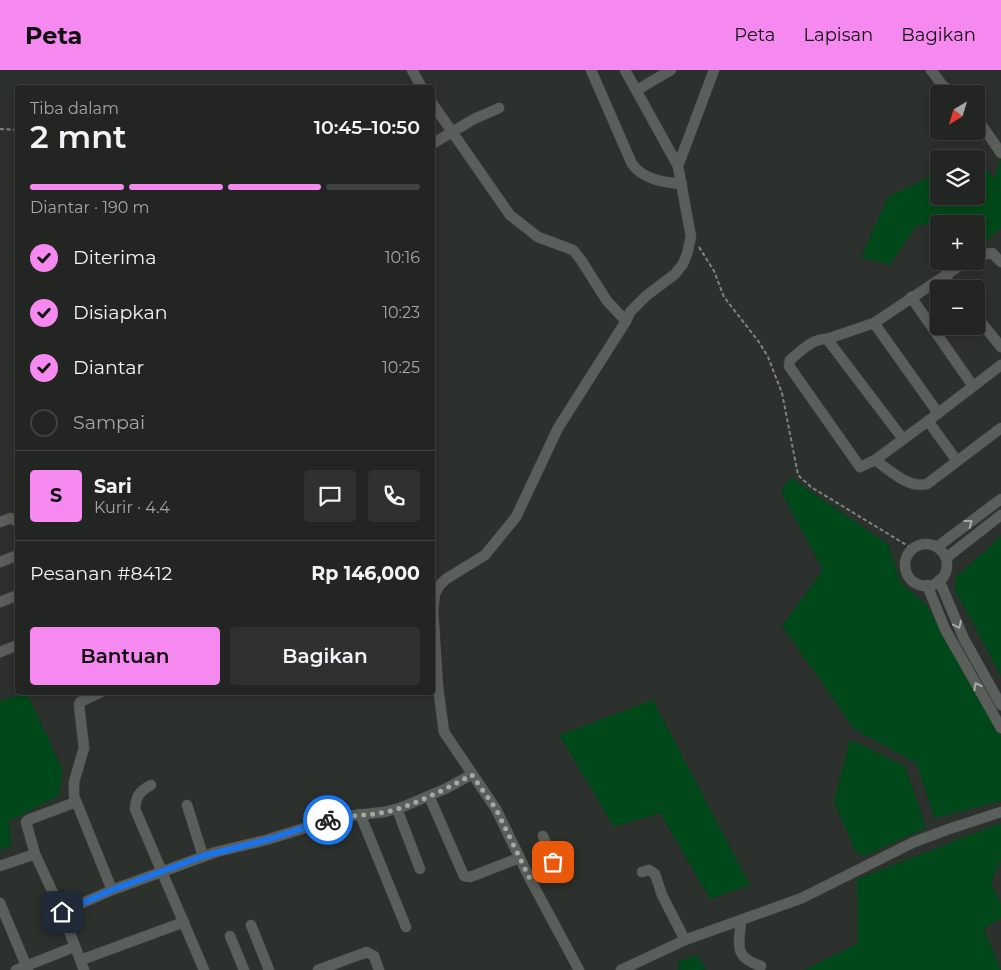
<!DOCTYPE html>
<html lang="id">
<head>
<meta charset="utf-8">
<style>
	body { margin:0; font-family:Montserrat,sans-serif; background:#2e312f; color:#f1f3f6; height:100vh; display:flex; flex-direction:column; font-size:19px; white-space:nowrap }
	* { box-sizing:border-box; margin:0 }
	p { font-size:16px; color:#a2a5a5 }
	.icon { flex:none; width:28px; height:28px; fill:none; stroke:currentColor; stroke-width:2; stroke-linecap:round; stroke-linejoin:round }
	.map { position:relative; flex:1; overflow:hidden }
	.side { position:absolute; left:15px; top:15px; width:420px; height:610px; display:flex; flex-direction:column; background:#222522; border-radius:5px; box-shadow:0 2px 12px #0003,0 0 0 1px #3f4240 }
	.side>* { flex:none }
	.needle { width:32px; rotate:218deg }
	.tools { position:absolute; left:930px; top:15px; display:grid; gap:10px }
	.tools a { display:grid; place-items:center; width:55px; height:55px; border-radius:5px; background:#222522; box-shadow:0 2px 12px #0003,0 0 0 1px #3f4240; font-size:25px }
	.pin { position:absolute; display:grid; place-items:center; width:42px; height:42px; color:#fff; margin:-21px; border-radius:10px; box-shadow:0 2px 8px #0006 }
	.courier { position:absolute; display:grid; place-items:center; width:50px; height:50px; margin:-25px; border:4px solid #1a73e8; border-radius:50%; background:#fff; color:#222; box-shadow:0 1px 6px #0007 }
	.headline em { font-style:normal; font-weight:600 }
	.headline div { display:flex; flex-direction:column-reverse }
	.headline { display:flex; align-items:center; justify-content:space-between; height:85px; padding:0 15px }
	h1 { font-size:32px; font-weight:600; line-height:38px }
	.bar { display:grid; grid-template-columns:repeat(4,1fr); gap:8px 5px; align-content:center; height:60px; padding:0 15px }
	.bar i { height:6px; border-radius:4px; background:#3f4240 }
	.bar .current { background:#f589ef }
	.bar p { grid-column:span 4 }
	.line { display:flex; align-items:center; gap:12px; padding:0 15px; border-top:1px solid #3f4240 }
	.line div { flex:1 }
	.round { display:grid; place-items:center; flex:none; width:52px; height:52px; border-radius:5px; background:#2e312f }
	ol { padding:0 15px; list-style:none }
	li { display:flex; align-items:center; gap:15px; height:55px }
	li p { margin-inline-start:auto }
	li .icon { padding:5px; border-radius:50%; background:#f589ef; color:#111; stroke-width:4 }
	li:last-child { color:#a2a5a5 }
	li i { width:28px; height:28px; border:2px solid #3f4240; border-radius:50% }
	.primary-button { display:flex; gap:10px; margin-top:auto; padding:10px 15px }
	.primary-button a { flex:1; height:58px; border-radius:5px; background:#f589ef; color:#111; font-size:20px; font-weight:600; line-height:58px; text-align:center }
	.primary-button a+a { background:#2e312f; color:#f1f3f6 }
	header { display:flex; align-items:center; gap:30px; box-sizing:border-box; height:70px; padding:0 25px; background:#f589ef; color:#111 }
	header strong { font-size:24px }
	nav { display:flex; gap:28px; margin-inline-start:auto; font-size:18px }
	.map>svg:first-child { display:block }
	.green { fill:#004819 }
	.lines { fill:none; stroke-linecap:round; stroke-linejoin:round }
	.minor-casing { stroke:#4b4f4b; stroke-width:11 }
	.path { stroke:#808380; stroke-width:2; stroke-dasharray:4 2.5; stroke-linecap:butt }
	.minor { stroke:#5a5f5b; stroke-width:10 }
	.oneway { stroke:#a7aba7 }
	.done { stroke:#a5a9a5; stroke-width:5; stroke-dasharray:0 9 }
	.route { stroke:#1a73e8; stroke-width:6 }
</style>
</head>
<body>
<header>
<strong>Peta</strong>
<nav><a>Peta</a><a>Lapisan</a><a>Bagikan</a></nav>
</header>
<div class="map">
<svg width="1001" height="900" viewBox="0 0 1001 900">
	<rect width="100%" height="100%" fill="#2d312d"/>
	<g class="green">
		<polygon points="974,86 995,109 1001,86 1001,158 985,172 976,164 976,154 964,154 959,149 916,156 890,195 861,187 888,127 939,102 939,126 976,126 976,89 967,89"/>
		<polygon points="790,407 888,474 901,513 926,534 1001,667 1001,731 935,748 916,693 854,659 782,556 823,500 781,422"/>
		<polygon points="1001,466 1001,606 955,520 956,507"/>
		<polygon points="27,623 63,700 59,726 9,751 12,776 0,780 0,631"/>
		<polygon points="653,630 750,815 710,829 660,743 614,757 559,665"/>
		<polygon points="850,669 905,696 926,758 864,786 856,782 834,732"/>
		<polygon points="1001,753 1001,789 991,813 1001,834 1001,848 984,859 1001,900 804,900 858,873 857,809"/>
		<polygon points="697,885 707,900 679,900 677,892"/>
	</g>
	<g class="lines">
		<defs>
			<g id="minor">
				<polyline points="412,0 422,18"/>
				<path d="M 591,0 L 632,94 C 644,110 663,112 682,114"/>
				<polyline points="625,0 678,96"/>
				<polyline points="931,0 943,16 957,24"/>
				<polyline points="637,20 671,0"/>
				<polyline points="432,33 510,145 538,167 573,180 581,190 607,231 626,251"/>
				<polyline points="976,47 1001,83"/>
				<polyline points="432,74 474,49 499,38"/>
				<polyline points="976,186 992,183 1001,192"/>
				<path d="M 967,191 L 874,253 L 827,269 C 813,268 801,281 790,290 L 789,296 L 860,397 L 875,390 L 928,351 L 1001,295"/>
				<polyline points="945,207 954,219"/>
				<polyline points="911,227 973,316"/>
				<polyline points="976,246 1001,277"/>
				<polyline points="874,253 938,343"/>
				<polyline points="827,269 903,369"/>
				<polyline points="928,351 957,391"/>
				<path d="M 875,390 C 890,400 908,419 927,414 L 1001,358"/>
				<polyline points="0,452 11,448 18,452"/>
				<circle cx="926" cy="495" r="21"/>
				<polyline points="937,477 1001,429"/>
				<polyline points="946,488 1001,445"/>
				<polyline points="0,492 18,485"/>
				<polyline points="939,510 964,569 1001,635"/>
				<polyline points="927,515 945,559 1001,658"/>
				<polyline points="0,532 18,525"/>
				<polyline points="0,582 18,575"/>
				<polyline points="101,622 80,632 79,635 84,678 74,712 74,726 112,820"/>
				<path d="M 151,715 C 140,721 136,725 135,739 L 204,900"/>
				<polyline points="429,726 464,806 470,807 519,788"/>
				<polyline points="76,732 28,750 26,752 35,784 62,842 84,900"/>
				<polyline points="187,735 203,786"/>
				<polyline points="397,739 420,799"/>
				<polyline points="360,744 406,857"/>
				<polyline points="0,796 35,784"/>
				<polyline points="642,802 649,800 655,804 662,825 685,870"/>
				<polyline points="530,809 551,796 553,792 543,766"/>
				<polyline points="0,833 28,900"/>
				<polyline points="62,842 112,820 216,782 266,770 340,747 384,742 400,738 445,719 471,705"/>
				<path d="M 741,850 C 739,875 733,887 761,896"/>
				<polyline points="251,855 269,900"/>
				<polyline points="230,866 244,900"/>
				<polyline points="81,890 184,852"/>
				<polyline points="16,900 74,877"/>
				<polyline points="318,900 367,882 374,886 379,900"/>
				<polyline points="579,900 530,809 496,739 444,662 438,617 433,540 435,523 440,515 446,509 485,485 516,447 558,358 626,251 630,242 646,226 675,204 683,194 687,184 691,167 678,96 714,0"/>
				<polyline points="621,900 685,870 802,828 914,772 949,759 1001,742"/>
			</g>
		</defs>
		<use href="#minor" class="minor-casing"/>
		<g class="path">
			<polyline points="0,59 18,60"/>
			<polyline points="699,177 714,201 724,227 759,272 768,287 782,323 798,405 811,417 913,479"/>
		</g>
		<use href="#minor" class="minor"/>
	</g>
	<defs><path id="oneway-chevron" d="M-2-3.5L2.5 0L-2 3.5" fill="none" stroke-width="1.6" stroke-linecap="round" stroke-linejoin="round" transform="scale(1.25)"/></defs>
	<g class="oneway">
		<use href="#oneway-chevron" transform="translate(969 453) rotate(-37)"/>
		<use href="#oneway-chevron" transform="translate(958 555) rotate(65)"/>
		<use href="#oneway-chevron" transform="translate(977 616) rotate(-119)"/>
	</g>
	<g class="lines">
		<path class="done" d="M 328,750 C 348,745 367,746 386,742 C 416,735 445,719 472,705 L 496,739 L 530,809 L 551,796 L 553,792"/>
		<polyline class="route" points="62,842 112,820 203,786 266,770 328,750"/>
	</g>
</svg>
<div class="tools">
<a><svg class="needle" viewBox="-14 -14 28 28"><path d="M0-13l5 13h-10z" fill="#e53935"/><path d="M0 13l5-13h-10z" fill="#a2a5a5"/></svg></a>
<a><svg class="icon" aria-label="layers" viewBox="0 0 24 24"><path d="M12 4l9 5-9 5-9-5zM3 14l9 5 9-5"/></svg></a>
<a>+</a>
<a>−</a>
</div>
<div class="pin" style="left:553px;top:792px;background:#ea580c"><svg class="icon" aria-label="bag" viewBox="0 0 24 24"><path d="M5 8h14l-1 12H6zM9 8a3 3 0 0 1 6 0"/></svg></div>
<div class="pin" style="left:62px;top:842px;background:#1f2937"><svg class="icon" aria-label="home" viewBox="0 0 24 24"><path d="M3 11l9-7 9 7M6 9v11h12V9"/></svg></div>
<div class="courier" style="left:328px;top:750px"><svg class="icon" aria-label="bike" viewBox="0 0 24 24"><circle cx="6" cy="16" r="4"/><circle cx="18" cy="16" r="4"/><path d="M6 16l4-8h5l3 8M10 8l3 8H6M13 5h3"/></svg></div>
<section class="side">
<div class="headline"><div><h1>2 mnt</h1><p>Tiba dalam</p></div><em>10:45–10:50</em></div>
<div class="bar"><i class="current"></i><i class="current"></i><i class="current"></i><i></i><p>Diantar · 190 m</p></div>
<ol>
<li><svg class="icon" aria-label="check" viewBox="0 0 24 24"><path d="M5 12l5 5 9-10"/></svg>Diterima<p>10:16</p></li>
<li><svg class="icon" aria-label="check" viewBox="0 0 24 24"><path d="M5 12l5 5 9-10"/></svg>Disiapkan<p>10:23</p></li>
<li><svg class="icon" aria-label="check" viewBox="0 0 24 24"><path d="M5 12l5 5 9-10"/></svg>Diantar<p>10:25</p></li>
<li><i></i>Sampai</li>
</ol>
<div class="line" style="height:90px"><b class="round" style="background:#f589ef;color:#111">S</b><div><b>Sari</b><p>Kurir · 4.4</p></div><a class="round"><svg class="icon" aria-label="chat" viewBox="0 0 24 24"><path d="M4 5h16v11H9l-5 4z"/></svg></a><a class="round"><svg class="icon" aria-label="phone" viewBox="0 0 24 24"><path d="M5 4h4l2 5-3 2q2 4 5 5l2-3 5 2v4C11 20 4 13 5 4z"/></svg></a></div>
<div class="line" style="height:65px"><div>Pesanan #8412</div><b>Rp 146,000</b></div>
<div class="primary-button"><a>Bantuan</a><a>Bagikan</a></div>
</section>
</div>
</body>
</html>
